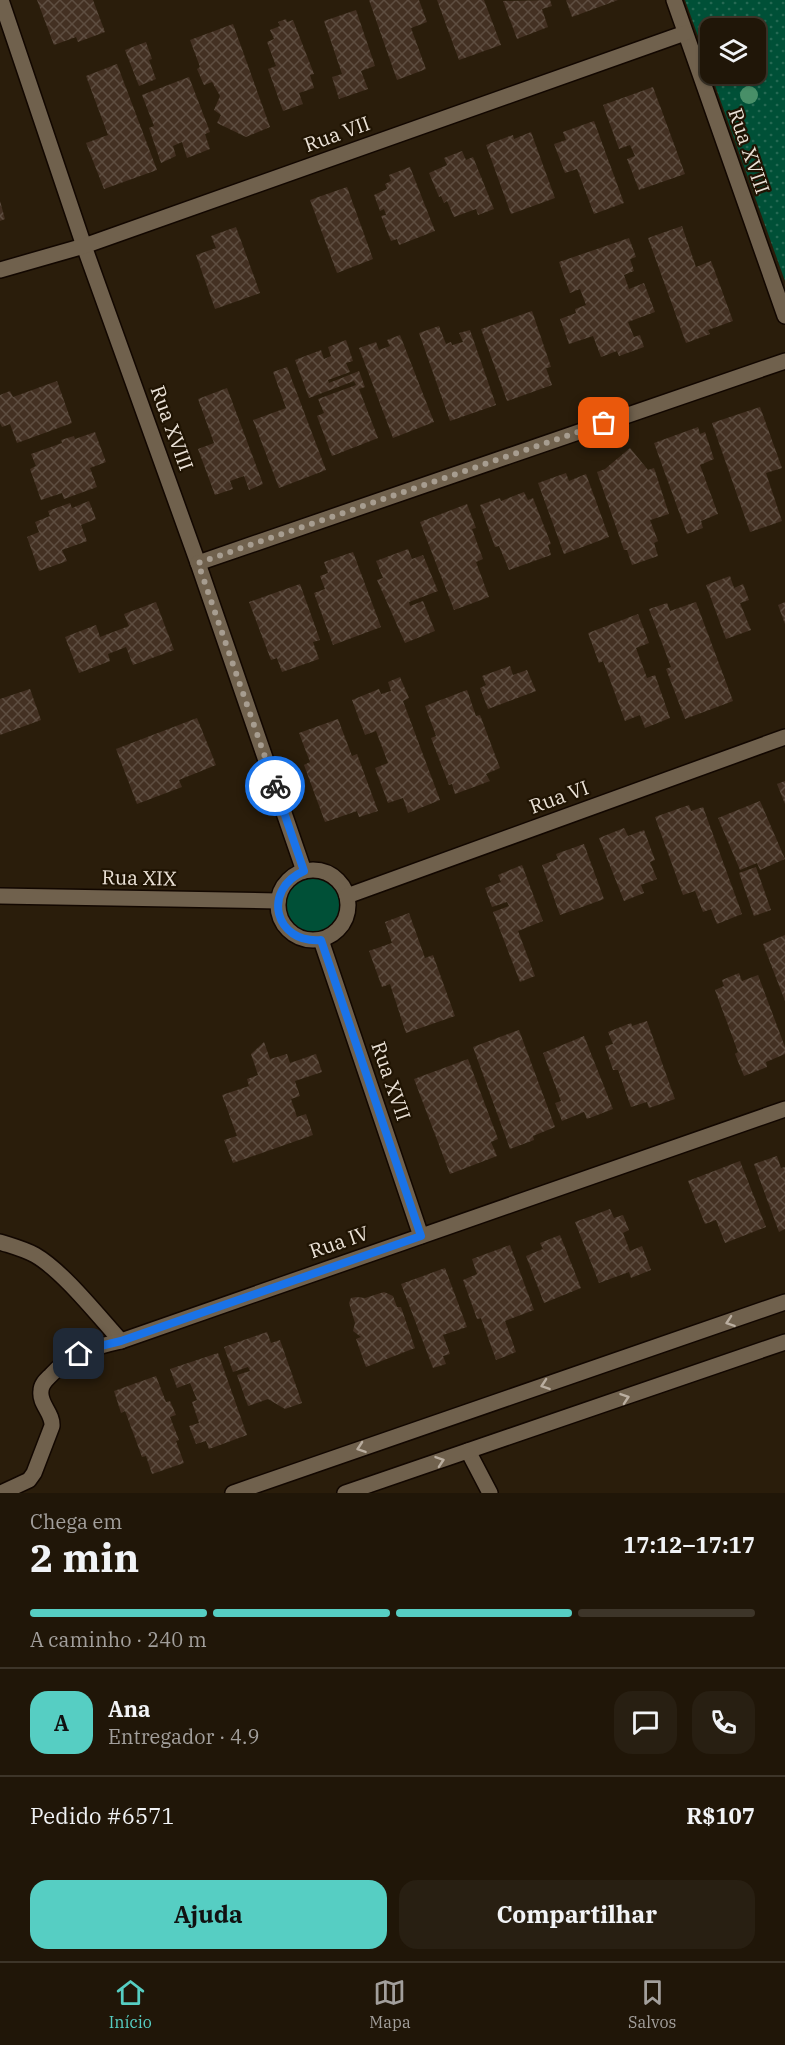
<!DOCTYPE html>
<html lang="pt">
<head>
<meta charset="utf-8">
<style>
	body { margin:0; font-family:"IBM Plex Serif",serif; background:#281f12; color:#f1f3f6; height:100vh; display:flex; flex-direction:column; font-size:22px; white-space:nowrap }
	* { box-sizing:border-box; margin:0 }
	p { font-size:20px; color:#a29f9c }
	.icon { flex:none; width:33px; height:33px; fill:none; stroke:currentColor; stroke-width:2; stroke-linecap:round; stroke-linejoin:round }
	.map { position:relative; height:1493px; overflow:hidden }
	.panel { display:flex; flex-direction:column; background:#201608; flex:1 }
	.panel>* { flex:none }
	.controls { position:absolute; left:700px; top:18px; display:grid; gap:12px }
	.controls a { display:grid; place-items:center; width:66px; height:66px; border-radius:12px; background:#201608; box-shadow:0 2px 4px #0004,0 0 0 2px #3d3529; font-size:30px }
	.pin { position:absolute; display:grid; place-items:center; width:51px; height:51px; color:#fff; margin:-26px; border-radius:12px; box-shadow:0 3px 9px #0006 }
	.courier { position:absolute; display:grid; place-items:center; width:60px; height:60px; margin:-30px; border:4px solid #1a73e8; border-radius:50%; background:#fff; color:#222; box-shadow:0 2px 8px #0007 }
	.overview em { font-style:normal; font-weight:800 }
	.overview div { display:flex; flex-direction:column-reverse }
	.overview { display:flex; align-items:center; justify-content:space-between; height:102px; padding:0 30px }
	h1 { font-size:39px; font-weight:800; line-height:45px }
	.bar { display:grid; grid-template-columns:repeat(4,1fr); gap:9px 6px; align-content:center; height:72px; padding:0 30px }
	.bar i { height:8px; border-radius:4px; background:#3d3529 }
	.bar .on { background:#56cec3 }
	.bar p { grid-column:span 4 }
	.line { display:flex; align-items:center; gap:15px; padding:0 30px; border-top:2px solid #3d3529 }
	.line div { flex:1 }
	.round { display:grid; place-items:center; flex:none; width:63px; height:63px; border-radius:18px; background:#281f12 }
	.primary-button { display:flex; gap:12px; margin-top:auto; padding:12px 30px }
	.primary-button a { flex:1; height:69px; border-radius:18px; background:#56cec3; color:#111; font-size:24px; font-weight:800; line-height:69px; text-align:center }
	.primary-button a+a { background:#281f12; color:#f1f3f6 }
	.tab-bar { display:flex; justify-content:space-around; align-items:center; height:84px; border-top:2px solid #3d3529; background:#201608; font-size:16px; color:#a29f9c }
	.tab-bar a { display:grid; justify-items:center; gap:3px }
	.tab-bar .on { color:#56cec3 }
	.map>svg:first-child { display:block }
	.grass { fill:#005037 }
	.park { fill:url(#park-dots) }
	.building { fill:url(#building-cross-hatch) }
	.lines { fill:none; stroke-linecap:round; stroke-linejoin:round }
	.minor-casing { stroke:#120700; stroke-width:18 }
	.minor { stroke:#70614d; stroke-width:15 }
	.tree { fill:#488f68 }
	.oneway { stroke:#baaea0 }
	.done { stroke:#a79d90; stroke-width:6; stroke-dasharray:0 10.8 }
	.route { stroke:#1a73e8; stroke-width:8 }
	.labels { text-anchor:middle; stroke-width:4.5; stroke-linejoin:round; paint-order:stroke }
	.street-label { font-size:20px; fill:#ebe2d7; stroke:#201403 }
</style>
</head>
<body>
<div class="map">
<svg width="785" height="1493" viewBox="0 0 785 1493">
	<defs>
		<pattern id="park-dots" width="8" height="8" patternUnits="userSpaceOnUse" patternTransform="scale(1.5)"><rect width="8" height="8" fill="#005037"/><path d="M2 2h.1M6 6h.1" fill="none" stroke="#256953" stroke-width="1.8" stroke-linecap="round"/></pattern>
		<pattern id="building-cross-hatch" width="8" height="8" patternUnits="userSpaceOnUse" patternTransform="scale(1.5)"><rect width="8" height="8" fill="#433022"/><path d="M0 0l8 8M0 8l8-8" fill="none" stroke="#5e4e41"/></pattern>
	</defs>
	<rect width="100%" height="100%" fill="#2a1d0b"/>
	<circle class="grass" cx="313" cy="906" r="30"/>
	<polygon class="park" points="685,0 785,0 785,281 711,74 756,74 756,28 711,28 711,72"/>
	<g class="building">
		<polygon points="37,0 93,0 105,32 78,42 76,37 54,45"/>
		<polygon points="369,0 419,0 427,22 411,28 426,69 397,80"/>
		<polygon points="437,0 484,0 501,45 459,60"/>
		<polygon points="550,0 552,6 542,9 548,27 517,39 503,1"/>
		<polygon points="566,0 618,0 572,17"/>
		<polygon points="356,10 375,66 361,71 368,89 339,99 332,77 342,74 324,21"/>
		<polygon points="286,19 287,22 293,20 314,74 310,75 314,88 299,93 303,104 283,111 268,69 276,66 267,42 274,39 270,30 280,26 278,22"/>
		<polygon points="233,24 270,127 246,137 217,123 221,115 214,110 220,96 212,82 204,85 197,69 200,67 190,40"/>
		<polygon points="146,42 152,59 149,60 156,79 139,86 125,50"/>
		<polygon points="117,64 157,170 104,189 86,143 108,135 86,76"/>
		<polygon points="189,77 210,132 205,134 210,149 187,158 182,142 173,146 176,156 161,163 149,128 154,126 142,95"/>
		<polygon points="653,87 685,174 639,190 627,159 635,156 630,145 619,149 603,105"/>
		<polygon points="594,121 624,203 594,214 577,169 565,173 554,144 566,140 563,132"/>
		<polygon points="531,132 555,198 511,214 486,145 513,135 514,139"/>
		<polygon points="462,151 466,160 473,157 494,209 478,215 476,209 454,217 447,201 444,203 441,196 439,197 429,173 447,165 444,158"/>
		<polygon points="410,167 435,231 399,245 397,239 391,241 381,216 386,215 384,209 380,211 374,195 387,189 385,184 391,181 389,175"/>
		<polygon points="347,187 373,259 337,273 310,200"/>
		<polygon points="0,201 5,219 0,221"/>
		<polygon points="682,226 696,267 711,261 733,321 708,330 710,334 686,343 648,238"/>
		<polygon points="236,227 260,293 215,309 196,255 216,248 211,236"/>
		<polygon points="629,238 636,257 630,259 634,271 624,275 629,289 644,283 655,312 628,322 634,337 640,335 644,347 619,356 617,351 601,357 593,336 569,344 560,319 576,313 575,309 586,305 580,289 570,293 559,262"/>
		<polygon points="532,311 551,367 546,368 552,385 507,401 481,329"/>
		<polygon points="439,326 446,344 451,342 452,345 463,342 459,333 470,330 496,405 450,421 419,333"/>
		<polygon points="400,335 434,422 393,438 359,348 376,342 379,350 390,346 387,340"/>
		<polygon points="346,340 353,361 346,363 350,372 328,380 329,383 359,371 365,387 359,389 378,438 332,456 317,416 324,413 318,399 356,385 354,381 309,398 295,360 321,350 324,359 331,356 328,347"/>
		<polygon points="287,367 326,470 279,488 253,420 286,408 273,372"/>
		<polygon points="57,381 72,423 17,443 10,424 2,427 0,423 0,395 10,391 13,397"/>
		<polygon points="227,388 263,484 249,490 244,476 230,481 233,489 215,495 198,449 214,443 198,399"/>
		<polygon points="760,407 782,468 766,473 782,521 750,532 712,423"/>
		<polygon points="698,427 700,434 705,432 714,459 700,465 718,514 701,521 703,528 687,534 654,443"/>
		<polygon points="95,432 106,462 90,468 97,487 64,499 62,493 41,500 30,469 36,466 31,454 62,443 61,440 74,436 75,439"/>
		<polygon points="630,448 648,470 654,468 669,514 650,520 658,541 654,543 658,556 632,565 627,550 624,550 597,472 605,469"/>
		<polygon points="566,473 569,481 586,474 609,537 564,554 538,483"/>
		<polygon points="524,492 528,500 533,498 551,544 548,545 551,555 509,570 499,546 495,547 480,505 500,498 501,501"/>
		<polygon points="89,501 96,519 81,525 87,541 62,550 67,561 39,571 27,537 39,532 35,522 50,516 48,511 70,503 72,508"/>
		<polygon points="467,504 476,528 472,529 483,559 476,562 489,597 454,610 420,522"/>
		<polygon points="408,549 412,559 423,555 438,591 409,602 410,606 423,601 435,631 405,643 377,580 383,578 376,561"/>
		<polygon points="353,552 381,627 333,645 314,593 325,589 320,576 328,573 324,562"/>
		<polygon points="730,576 734,588 743,584 749,600 740,603 751,630 726,639 706,585"/>
		<polygon points="300,584 320,640 313,642 319,659 282,672 277,658 271,660 249,602"/>
		<polygon points="156,602 174,650 133,665 126,647 108,654 110,661 79,673 65,637 96,625 100,637 129,626 124,614"/>
		<polygon points="696,602 733,701 685,719 666,669 671,667 649,609 667,603 670,611"/>
		<polygon points="785,602 785,624 778,605"/>
		<polygon points="638,614 649,643 636,648 647,678 655,675 670,718 645,728 640,715 625,721 603,661 599,663 588,633"/>
		<polygon points="510,666 513,675 527,670 536,691 488,709 480,688 486,685 482,676"/>
		<polygon points="400,677 409,698 403,701 440,800 408,813 403,798 388,803 375,768 388,763 376,731 365,735 352,700 379,689 381,694 391,691 388,682"/>
		<polygon points="30,689 41,720 0,735 0,699"/>
		<polygon points="467,690 476,716 480,715 500,768 486,774 490,781 455,794 452,784 449,785 431,738 436,736 425,706"/>
		<polygon points="197,718 216,765 179,780 182,787 137,804 116,749"/>
		<polygon points="338,719 352,756 357,754 378,811 359,817 357,811 325,822 304,765 310,762 299,733"/>
		<polygon points="785,781 785,804 777,784"/>
		<polygon points="760,801 785,859 760,870 757,863 740,870 718,818"/>
		<polygon points="689,805 691,811 703,807 742,914 717,924 711,909 703,912 695,891 683,895 655,817"/>
		<polygon points="624,828 628,836 644,830 655,860 650,862 657,879 641,885 644,893 624,901 599,838"/>
		<polygon points="584,844 604,899 560,915 542,865 558,859 556,854"/>
		<polygon points="522,865 543,921 518,931 535,976 520,982 493,912 509,906 507,902 492,907 485,888 501,882 498,875"/>
		<polygon points="756,867 771,910 754,916 739,873"/>
		<polygon points="409,913 425,958 433,955 455,1016 406,1033 390,984 382,987 369,951 392,943 385,922"/>
		<polygon points="785,935 785,1001 763,944"/>
		<polygon points="739,973 742,981 758,975 785,1047 785,1054 766,1062 767,1067 744,1076 735,1054 738,1052 715,990 724,986 722,980"/>
		<polygon points="647,1021 675,1099 649,1108 647,1102 631,1107 618,1070 613,1070 605,1046 613,1044 608,1032 631,1023 632,1026"/>
		<polygon points="519,1030 555,1127 533,1136 534,1140 510,1149 473,1047"/>
		<polygon points="584,1036 613,1109 587,1119 584,1112 562,1121 555,1103 561,1101 543,1053"/>
		<polygon points="264,1042 270,1059 287,1054 290,1063 316,1054 322,1072 295,1081 300,1096 291,1099 297,1117 306,1114 313,1135 233,1163 224,1140 237,1136 222,1095 249,1086 247,1079 258,1075 251,1054"/>
		<polygon points="468,1059 498,1139 491,1142 497,1156 450,1174 414,1079"/>
		<polygon points="777,1156 781,1168 785,1167 785,1229 779,1232 754,1164"/>
		<polygon points="740,1161 766,1227 725,1243 716,1220 705,1224 688,1181"/>
		<polygon points="610,1209 614,1218 623,1215 629,1230 623,1233 630,1251 642,1246 651,1270 631,1278 629,1272 599,1283 575,1222"/>
		<polygon points="560,1235 581,1288 544,1303 526,1256 543,1249 540,1243"/>
		<polygon points="510,1245 534,1310 505,1321 516,1352 496,1360 481,1318 477,1319 463,1280 477,1274 472,1259"/>
		<polygon points="445,1268 467,1327 443,1335 450,1354 443,1356 446,1364 433,1368 401,1284"/>
		<polygon points="384,1292 393,1296 397,1307 401,1307 415,1348 366,1367 356,1339 361,1337 353,1331 355,1323 349,1303 351,1298 356,1297 365,1298"/>
		<polygon points="267,1332 271,1343 280,1340 302,1403 285,1409 268,1399 248,1406 237,1375 250,1371 248,1367 233,1372 224,1347"/>
		<polygon points="218,1353 247,1435 209,1449 206,1441 196,1444 189,1426 199,1423 192,1402 197,1400 190,1383 177,1388 170,1369"/>
		<polygon points="156,1376 166,1402 170,1401 176,1415 170,1417 179,1440 176,1441 184,1463 152,1474 146,1456 142,1457 125,1411 121,1413 114,1391"/>
	</g>
	<g class="lines">
		<defs>
			<g id="minor">
				<polyline points="1,0 84,246 198,563 304,871"/>
				<polyline points="674,0 785,316"/>
				<polyline points="0,270 84,246 685,33"/>
				<polyline points="198,563 785,361"/>
				<circle cx="313" cy="905" r="35"/>
				<polyline points="0,896 278,901"/>
				<polyline points="347,896 785,737"/>
				<polyline points="321,940 421,1236"/>
				<path d="M 0,1242 C 12,1246 24,1249 35,1255 C 63,1271 99,1317 121,1341"/>
				<polyline points="468,1451 490,1493"/>
				<path d="M 1,1493 L 29,1480 L 34,1473 L 52,1426 C 53,1413 39,1404 41,1391 C 41,1384 46,1380 51,1375 C 70,1354 94,1347 121,1341 L 785,1109"/>
				<polyline points="233,1493 785,1302"/>
				<polyline points="345,1493 785,1342"/>
			</g>
		</defs>
		<use href="#minor" class="minor-casing"/>
		<use href="#minor" class="minor"/>
	</g>
	<circle class="tree" cx="749" cy="95" r="9"/>
	<defs><path id="oneway-chevron" d="M-2-3.5L2.5 0L-2 3.5" fill="none" stroke-width="1.6" stroke-linecap="round" stroke-linejoin="round" transform="scale(1.5)"/></defs>
	<g class="oneway">
		<use href="#oneway-chevron" transform="translate(730 1322) rotate(161)"/>
		<use href="#oneway-chevron" transform="translate(545 1385) rotate(161)"/>
		<use href="#oneway-chevron" transform="translate(625 1398) rotate(-19)"/>
		<use href="#oneway-chevron" transform="translate(361 1448) rotate(161)"/>
		<use href="#oneway-chevron" transform="translate(440 1461) rotate(-19)"/>
	</g>
	<g class="lines">
		<polyline class="done" points="275,786 198,563 604,423"/>
		<path class="route" d="M 79,1354 L 88,1349 L 121,1341 L 421,1236 L 321,940 C 275,944 261,890 304,871 L 275,786"/>
	</g>
	<g class="labels">
		<g class="street-label">
			<text transform="translate(337 134) rotate(-20)" y="7">Rua VII</text>
			<text transform="translate(749 151) rotate(71)" y="7">Rua XVIII</text>
			<text transform="translate(172 428) rotate(70)" y="7">Rua XVIII</text>
			<text transform="translate(559 797) rotate(-20)" y="7">Rua VI</text>
			<text transform="translate(139 878) rotate(1)" y="7">Rua XIX</text>
			<text transform="translate(391 1081) rotate(71)" y="7">Rua XVII</text>
			<text transform="translate(339 1242) rotate(-19)" y="7">Rua IV</text>
		</g>
	</g>
</svg>
<div class="controls">
<a><svg class="icon" aria-label="layers" viewBox="0 0 24 24"><path d="M12 4l9 5-9 5-9-5zM3 14l9 5 9-5"/></svg></a>
</div>
<div class="pin" style="left:604px;top:423px;background:#ea580c"><svg class="icon" aria-label="bag" viewBox="0 0 24 24"><path d="M5 8h14l-1 12H6zM9 8a3 3 0 0 1 6 0"/></svg></div>
<div class="pin" style="left:79px;top:1354px;background:#1f2937"><svg class="icon" aria-label="home" viewBox="0 0 24 24"><path d="M3 11l9-7 9 7M6 9v11h12V9"/></svg></div>
<div class="courier" style="left:275px;top:786px"><svg class="icon" aria-label="bike" viewBox="0 0 24 24"><circle cx="6" cy="16" r="4"/><circle cx="18" cy="16" r="4"/><path d="M6 16l4-8h5l3 8M10 8l3 8H6M13 5h3"/></svg></div>
</div>
<section class="panel">
<div class="overview"><div><h1>2 min</h1><p>Chega em</p></div><em>17:12–17:17</em></div>
<div class="bar"><i class="on"></i><i class="on"></i><i class="on"></i><i></i><p>A caminho · 240 m</p></div>
<div class="line" style="height:108px"><b class="round" style="background:#56cec3;color:#111">A</b><div><b>Ana</b><p>Entregador · 4.9</p></div><a class="round"><svg class="icon" aria-label="chat" viewBox="0 0 24 24"><path d="M4 5h16v11H9l-5 4z"/></svg></a><a class="round"><svg class="icon" aria-label="phone" viewBox="0 0 24 24"><path d="M5 4h4l2 5-3 2q2 4 5 5l2-3 5 2v4C11 20 4 13 5 4z"/></svg></a></div>
<div class="line" style="height:78px"><div>Pedido #6571</div><b>R$107</b></div>
<div class="primary-button"><a>Ajuda</a><a>Compartilhar</a></div>
</section>
<nav class="tab-bar">
<a class="on"><svg class="icon" aria-label="home" viewBox="0 0 24 24"><path d="M3 11l9-7 9 7M6 9v11h12V9"/></svg>Início</a>
<a><svg class="icon" aria-label="map" viewBox="0 0 24 24"><path d="M3 6l6-2 6 2 6-2v14l-6 2-6-2-6 2zM9 4v14M15 6v14"/></svg>Mapa</a>
<a><svg class="icon" aria-label="saved" viewBox="0 0 24 24"><path d="M7 4h10v16l-5-4-5 4z"/></svg>Salvos</a>
</nav>
</body>
</html>
